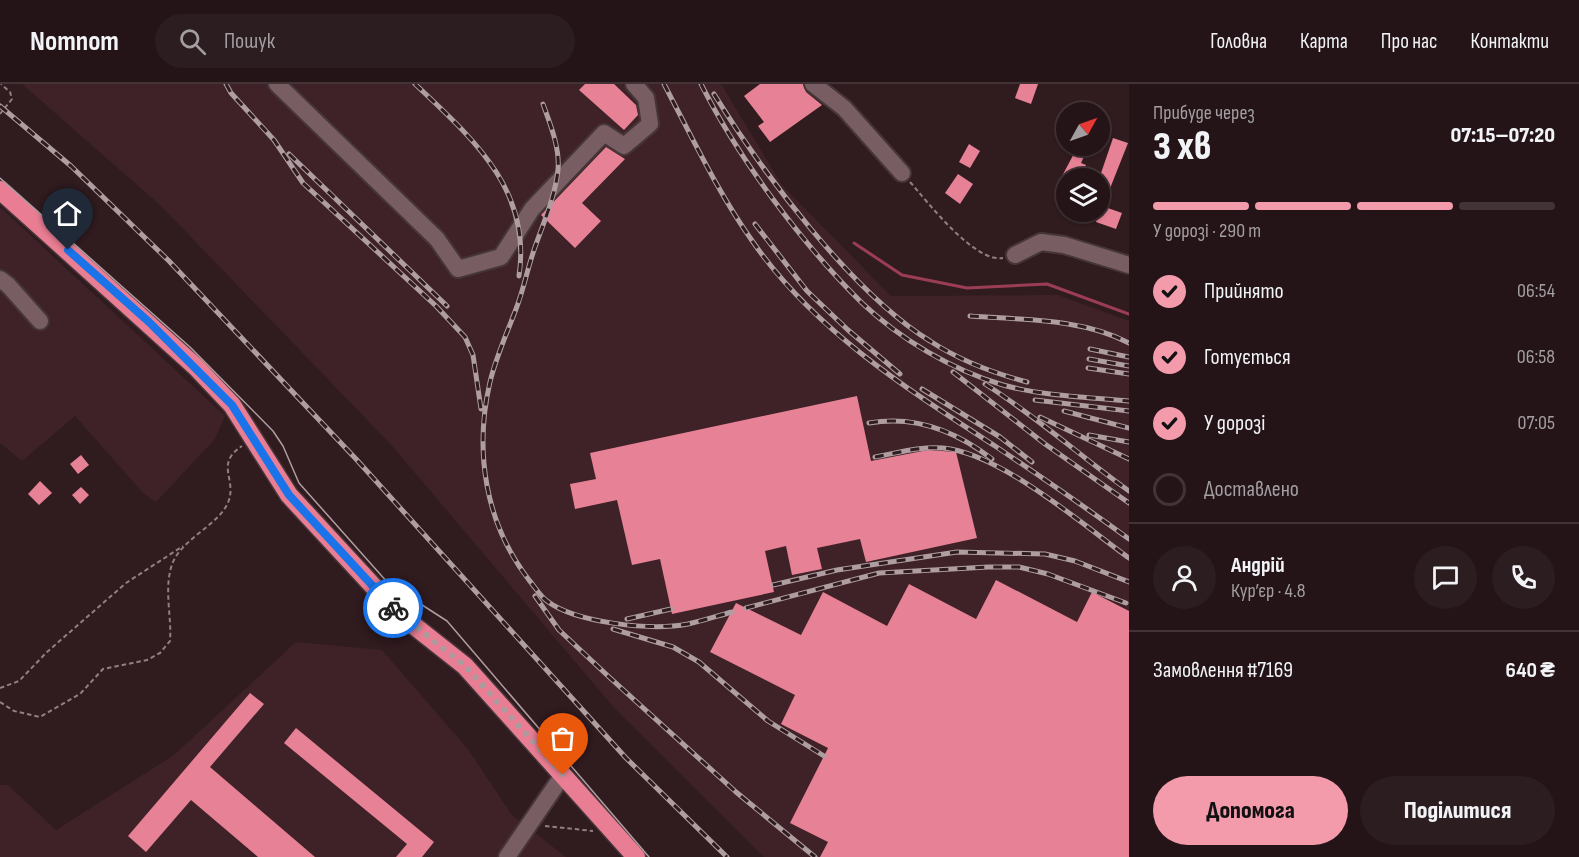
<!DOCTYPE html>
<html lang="uk">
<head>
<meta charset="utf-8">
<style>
	body { margin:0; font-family:"Sofia Sans Condensed",sans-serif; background:#2c1d20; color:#f1f3f6; height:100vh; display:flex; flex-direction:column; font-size:22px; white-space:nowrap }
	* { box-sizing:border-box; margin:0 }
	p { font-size:20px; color:#a39ea1 }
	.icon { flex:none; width:33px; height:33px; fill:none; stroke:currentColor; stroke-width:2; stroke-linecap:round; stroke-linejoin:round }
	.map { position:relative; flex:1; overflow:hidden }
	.side { display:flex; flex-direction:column; background:#241417; width:450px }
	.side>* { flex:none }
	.needle { width:39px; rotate:50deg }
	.tools { position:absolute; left:1056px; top:18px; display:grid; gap:12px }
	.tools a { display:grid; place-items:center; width:54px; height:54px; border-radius:50%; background:#241417; box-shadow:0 2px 4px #0004,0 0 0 2px #413336; font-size:30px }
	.pin { position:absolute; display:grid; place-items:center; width:51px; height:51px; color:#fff; margin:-62px -26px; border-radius:50% 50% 50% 0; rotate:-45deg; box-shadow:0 0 6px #0007 }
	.pin .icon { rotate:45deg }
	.courier { position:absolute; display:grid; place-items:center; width:60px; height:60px; margin:-30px; border:4px solid #1a73e8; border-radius:50%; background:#fff; color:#222; box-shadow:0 2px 8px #0007 }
	.head em { font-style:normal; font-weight:800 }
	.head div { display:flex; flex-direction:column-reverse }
	.head { display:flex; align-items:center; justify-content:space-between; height:102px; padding:0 24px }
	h1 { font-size:39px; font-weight:800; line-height:45px }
	.bar { display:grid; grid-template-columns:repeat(4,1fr); gap:9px 6px; align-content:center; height:72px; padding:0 24px }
	.bar i { height:8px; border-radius:4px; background:#413336 }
	.bar .current { background:#f39aab }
	.bar p { grid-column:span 4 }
	.line { display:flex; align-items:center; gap:15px; padding:0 24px; border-top:2px solid #413336 }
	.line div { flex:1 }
	.round { display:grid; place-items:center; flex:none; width:63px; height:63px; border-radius:32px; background:#2c1d20 }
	ol { padding:0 24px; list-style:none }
	li { display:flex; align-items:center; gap:18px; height:66px }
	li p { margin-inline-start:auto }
	li .icon { padding:6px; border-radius:50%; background:#f39aab; color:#111; stroke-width:4 }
	li:last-child { color:#a39ea1 }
	li i { width:33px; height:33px; border:3px solid #413336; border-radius:50% }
	.cta { display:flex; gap:12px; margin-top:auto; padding:12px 24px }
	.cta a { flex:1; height:69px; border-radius:36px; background:#f39aab; color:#111; font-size:24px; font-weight:800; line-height:69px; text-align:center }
	.cta a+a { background:#2c1d20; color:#f1f3f6 }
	header { display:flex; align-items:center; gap:36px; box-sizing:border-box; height:84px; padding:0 30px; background:#241417; border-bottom:2px solid #413336 }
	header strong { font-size:28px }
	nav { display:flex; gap:33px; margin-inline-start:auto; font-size:21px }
	.search { width:420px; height:54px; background:#2c1d20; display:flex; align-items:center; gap:15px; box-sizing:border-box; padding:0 21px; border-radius:33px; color:#a39ea1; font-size:22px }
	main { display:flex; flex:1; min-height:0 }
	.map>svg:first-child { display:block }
	.built { fill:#3e2227 }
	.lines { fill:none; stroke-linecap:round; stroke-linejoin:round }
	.stream { stroke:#9b3e55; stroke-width:3 }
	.building { fill:#e78196 }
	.minor-casing { stroke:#473639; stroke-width:20 }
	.highway-casing { stroke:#473639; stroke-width:21 }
	.path { stroke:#917f82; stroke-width:2; stroke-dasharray:4.5 3; stroke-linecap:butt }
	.minor { stroke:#785e62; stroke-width:16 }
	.highway { stroke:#e97d93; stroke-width:18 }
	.tram { stroke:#af9ea1; stroke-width:1.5 }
	.rail-casing { stroke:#af9ea1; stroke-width:5 }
	.rail { stroke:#301b1f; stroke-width:3; stroke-dasharray:9; stroke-linecap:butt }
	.done { stroke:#ad9c9f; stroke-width:6; stroke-dasharray:0 10.8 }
	.route { stroke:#1a73e8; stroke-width:8 }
</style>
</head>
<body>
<header>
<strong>Nomnom</strong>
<div class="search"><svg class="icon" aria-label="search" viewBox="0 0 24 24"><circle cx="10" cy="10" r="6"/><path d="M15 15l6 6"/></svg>Пошук</div>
<nav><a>Головна</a><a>Карта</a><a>Про нас</a><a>Контакти</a></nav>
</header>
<main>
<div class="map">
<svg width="1129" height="773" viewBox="0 0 1129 773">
	<rect width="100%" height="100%" fill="#301b1f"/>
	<g class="built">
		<polygon points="22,0 721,0 782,101 891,212 1058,211 1129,237 1129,773 764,773 616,626 393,363 161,122"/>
		<polygon points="0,123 225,332 215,355 156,418 144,410 75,332 22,377 0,359"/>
		<polygon points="296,558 382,566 468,665 512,731 566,773 0,773 0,701 8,701 56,746 174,671"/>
	</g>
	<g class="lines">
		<polyline class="stream" points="854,159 902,191 967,204 1047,200 1129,230"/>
	</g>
	<g class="building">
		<polygon points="585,0 614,0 636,21 638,31 624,46 579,6"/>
		<polygon points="760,0 803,0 806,8 822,21 770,58 758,42 764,38 744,12"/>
		<polygon points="1020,0 1038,0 1031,20 1015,14"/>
		<polygon points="1113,54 1128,59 1109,107 1100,104 1100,92"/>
		<polygon points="969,60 980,67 970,84 959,78"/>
		<polygon points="1078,62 1089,62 1081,79 1086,81 1079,94 1061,94"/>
		<polygon points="606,63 625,75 582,119 601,137 575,164 541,131"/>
		<polygon points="958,90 973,100 960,120 945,109"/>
		<polygon points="1102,122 1122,129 1116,145 1096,138"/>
		<polygon points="857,312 871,377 928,366 956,368 977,454 866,478 860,455 817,464 822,485 792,491 786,462 765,467 774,508 672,530 660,475 632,481 617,416 575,425 570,400 596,395 590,369"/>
		<polygon points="81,371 89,381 78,390 70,380"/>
		<polygon points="40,397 52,409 39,421 28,410"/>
		<polygon points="81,403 89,411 80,420 72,411"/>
		<polygon points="996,496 1077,538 1092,508 1129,527 1129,773 820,773 828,758 790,739 828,664 781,640 795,611 710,568 736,519 801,551 823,508 887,542 909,500 976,535"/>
		<polygon points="250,609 264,620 210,683 315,773 258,773 191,716 146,768 128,752"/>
		<polygon points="296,644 434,758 422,773 396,773 407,760 284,659"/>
	</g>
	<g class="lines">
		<defs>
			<g id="minor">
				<polyline points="277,0 437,155 458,185 501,173 532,125 604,49 624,62 650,40 646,14 634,0"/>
				<polyline points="813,0 844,24 902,89"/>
				<polyline points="1015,171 1041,158 1064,161 1129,181"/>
				<polyline points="0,195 8,201 40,237"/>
				<polyline points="507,773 563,691"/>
			</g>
			<polyline id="highway" points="0,106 196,283 232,321 289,411 398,529 465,582 636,773"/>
		</defs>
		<use href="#minor" class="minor-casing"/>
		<use href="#highway" class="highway-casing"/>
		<g class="path">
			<polyline points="0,30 12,15 10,8 1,0"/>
			<path d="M 910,98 C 927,117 974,179 1003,174"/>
			<polyline points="0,604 19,597 47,568 126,499 183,462"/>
			<path d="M 0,618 L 14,627 L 40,633 L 80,610 L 103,585 L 147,576 L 160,569 L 170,557 C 172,533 163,502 173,478 C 184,453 221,440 229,416 C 236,394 215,380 242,362"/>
			<polyline points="545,742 593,747"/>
		</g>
		<use href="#minor" class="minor"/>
		<use href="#highway" class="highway"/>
		<polyline class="tram" points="0,94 190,263 273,347 283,362 299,399 388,499 447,537 649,773"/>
		<defs>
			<g id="rail">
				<polyline points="226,0 231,9 274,56 303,99 436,222 465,253 473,271 481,325"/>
				<path d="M 415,0 C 472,54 532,105 519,192"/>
				<path d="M 664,0 C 692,53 718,109 753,158 C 814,246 907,305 995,362 C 1040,392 1085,423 1129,455"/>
				<path d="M 701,0 C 738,74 803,161 862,219 C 900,255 952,286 1003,301 C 1043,312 1088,313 1129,317"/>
				<path d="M 714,10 C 762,88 852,209 930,257 C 959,276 993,289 1027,298"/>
				<path d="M 543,20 C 550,40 560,63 558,86 C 555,114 542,142 533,169 C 527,187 523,207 516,225 C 507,249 496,273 490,298 C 474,367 485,439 529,496 C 535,503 540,512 547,517 C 576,539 651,547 688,540 C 702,537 717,532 732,528"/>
				<polyline points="0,22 71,82 169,177 356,375 626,674 727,773"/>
				<polyline points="289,70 447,222"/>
				<polyline points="755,140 807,207 848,246 900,290"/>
				<path d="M 970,232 C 1022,236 1082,234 1129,259"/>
				<polyline points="1090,265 1129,273"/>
				<polyline points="1089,275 1129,282"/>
				<polyline points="1088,284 1129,290"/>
				<polyline points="953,288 1045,360 1129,419"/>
				<path d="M 985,300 C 1036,332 1080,372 1129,407"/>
				<polyline points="922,305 1000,353 1032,378"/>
				<polyline points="1035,316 1129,327"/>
				<polyline points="1064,327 1129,344"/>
				<polyline points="1040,333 1129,375"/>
				<path d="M 869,339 C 914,331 956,347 992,375"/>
				<polyline points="1089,351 1129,358"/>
				<path d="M 875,373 C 897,369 921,362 943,364 C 1000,369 1082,440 1129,474"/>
				<polyline points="773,501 837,486 957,468 1045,470 1075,477 1129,498"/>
				<polyline points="535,512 559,546 608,592 736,708 815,773"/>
				<polyline points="746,524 879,489 988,483 1019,483 1048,490 1126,519"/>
				<polyline points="627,535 671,525"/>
				<polyline points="613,545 673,563 699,578 768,637 824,672"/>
			</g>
		</defs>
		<use href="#rail" class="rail-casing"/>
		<use href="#rail" class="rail"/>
	</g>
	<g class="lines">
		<polyline class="done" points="393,524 465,582 563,691"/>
		<polyline class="route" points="68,166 149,238 232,321 289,411 393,524"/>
	</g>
</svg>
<div class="tools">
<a><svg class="needle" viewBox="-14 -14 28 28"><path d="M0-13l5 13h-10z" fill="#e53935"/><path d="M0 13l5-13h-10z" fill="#a39ea1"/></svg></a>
<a><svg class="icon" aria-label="layers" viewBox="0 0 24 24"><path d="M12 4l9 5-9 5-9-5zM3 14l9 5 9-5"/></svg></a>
</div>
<div class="pin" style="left:563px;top:691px;background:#ea580c"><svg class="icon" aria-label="bag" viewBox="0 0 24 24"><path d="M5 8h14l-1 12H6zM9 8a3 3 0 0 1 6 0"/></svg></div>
<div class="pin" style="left:68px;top:166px;background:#1f2937"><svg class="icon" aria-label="home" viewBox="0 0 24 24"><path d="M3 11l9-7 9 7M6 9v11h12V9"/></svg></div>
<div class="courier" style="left:393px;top:524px"><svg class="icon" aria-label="bike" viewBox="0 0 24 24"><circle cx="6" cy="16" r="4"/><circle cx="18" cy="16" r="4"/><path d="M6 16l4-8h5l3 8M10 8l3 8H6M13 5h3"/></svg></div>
</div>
<section class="side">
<div class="head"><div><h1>3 хв</h1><p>Прибуде через</p></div><em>07:15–07:20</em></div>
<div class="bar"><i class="current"></i><i class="current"></i><i class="current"></i><i></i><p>У дорозі · 290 m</p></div>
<ol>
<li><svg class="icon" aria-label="check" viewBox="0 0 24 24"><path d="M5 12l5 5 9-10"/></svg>Прийнято<p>06:54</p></li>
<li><svg class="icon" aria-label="check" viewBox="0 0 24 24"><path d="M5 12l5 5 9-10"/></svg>Готується<p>06:58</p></li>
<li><svg class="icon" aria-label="check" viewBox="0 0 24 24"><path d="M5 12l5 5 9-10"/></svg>У дорозі<p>07:05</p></li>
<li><i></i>Доставлено</li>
</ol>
<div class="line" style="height:108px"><a class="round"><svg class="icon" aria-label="person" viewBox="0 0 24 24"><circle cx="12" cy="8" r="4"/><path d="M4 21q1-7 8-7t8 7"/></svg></a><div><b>Андрій</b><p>Кур’єр · 4.8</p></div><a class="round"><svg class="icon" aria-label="chat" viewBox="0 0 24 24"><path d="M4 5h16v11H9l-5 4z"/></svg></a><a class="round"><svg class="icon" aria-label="phone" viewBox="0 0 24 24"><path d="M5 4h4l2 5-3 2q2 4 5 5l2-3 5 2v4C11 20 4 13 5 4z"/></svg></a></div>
<div class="line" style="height:78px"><div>Замовлення #7169</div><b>640 ₴</b></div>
<div class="cta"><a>Допомога</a><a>Поділитися</a></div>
</section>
</main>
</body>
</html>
